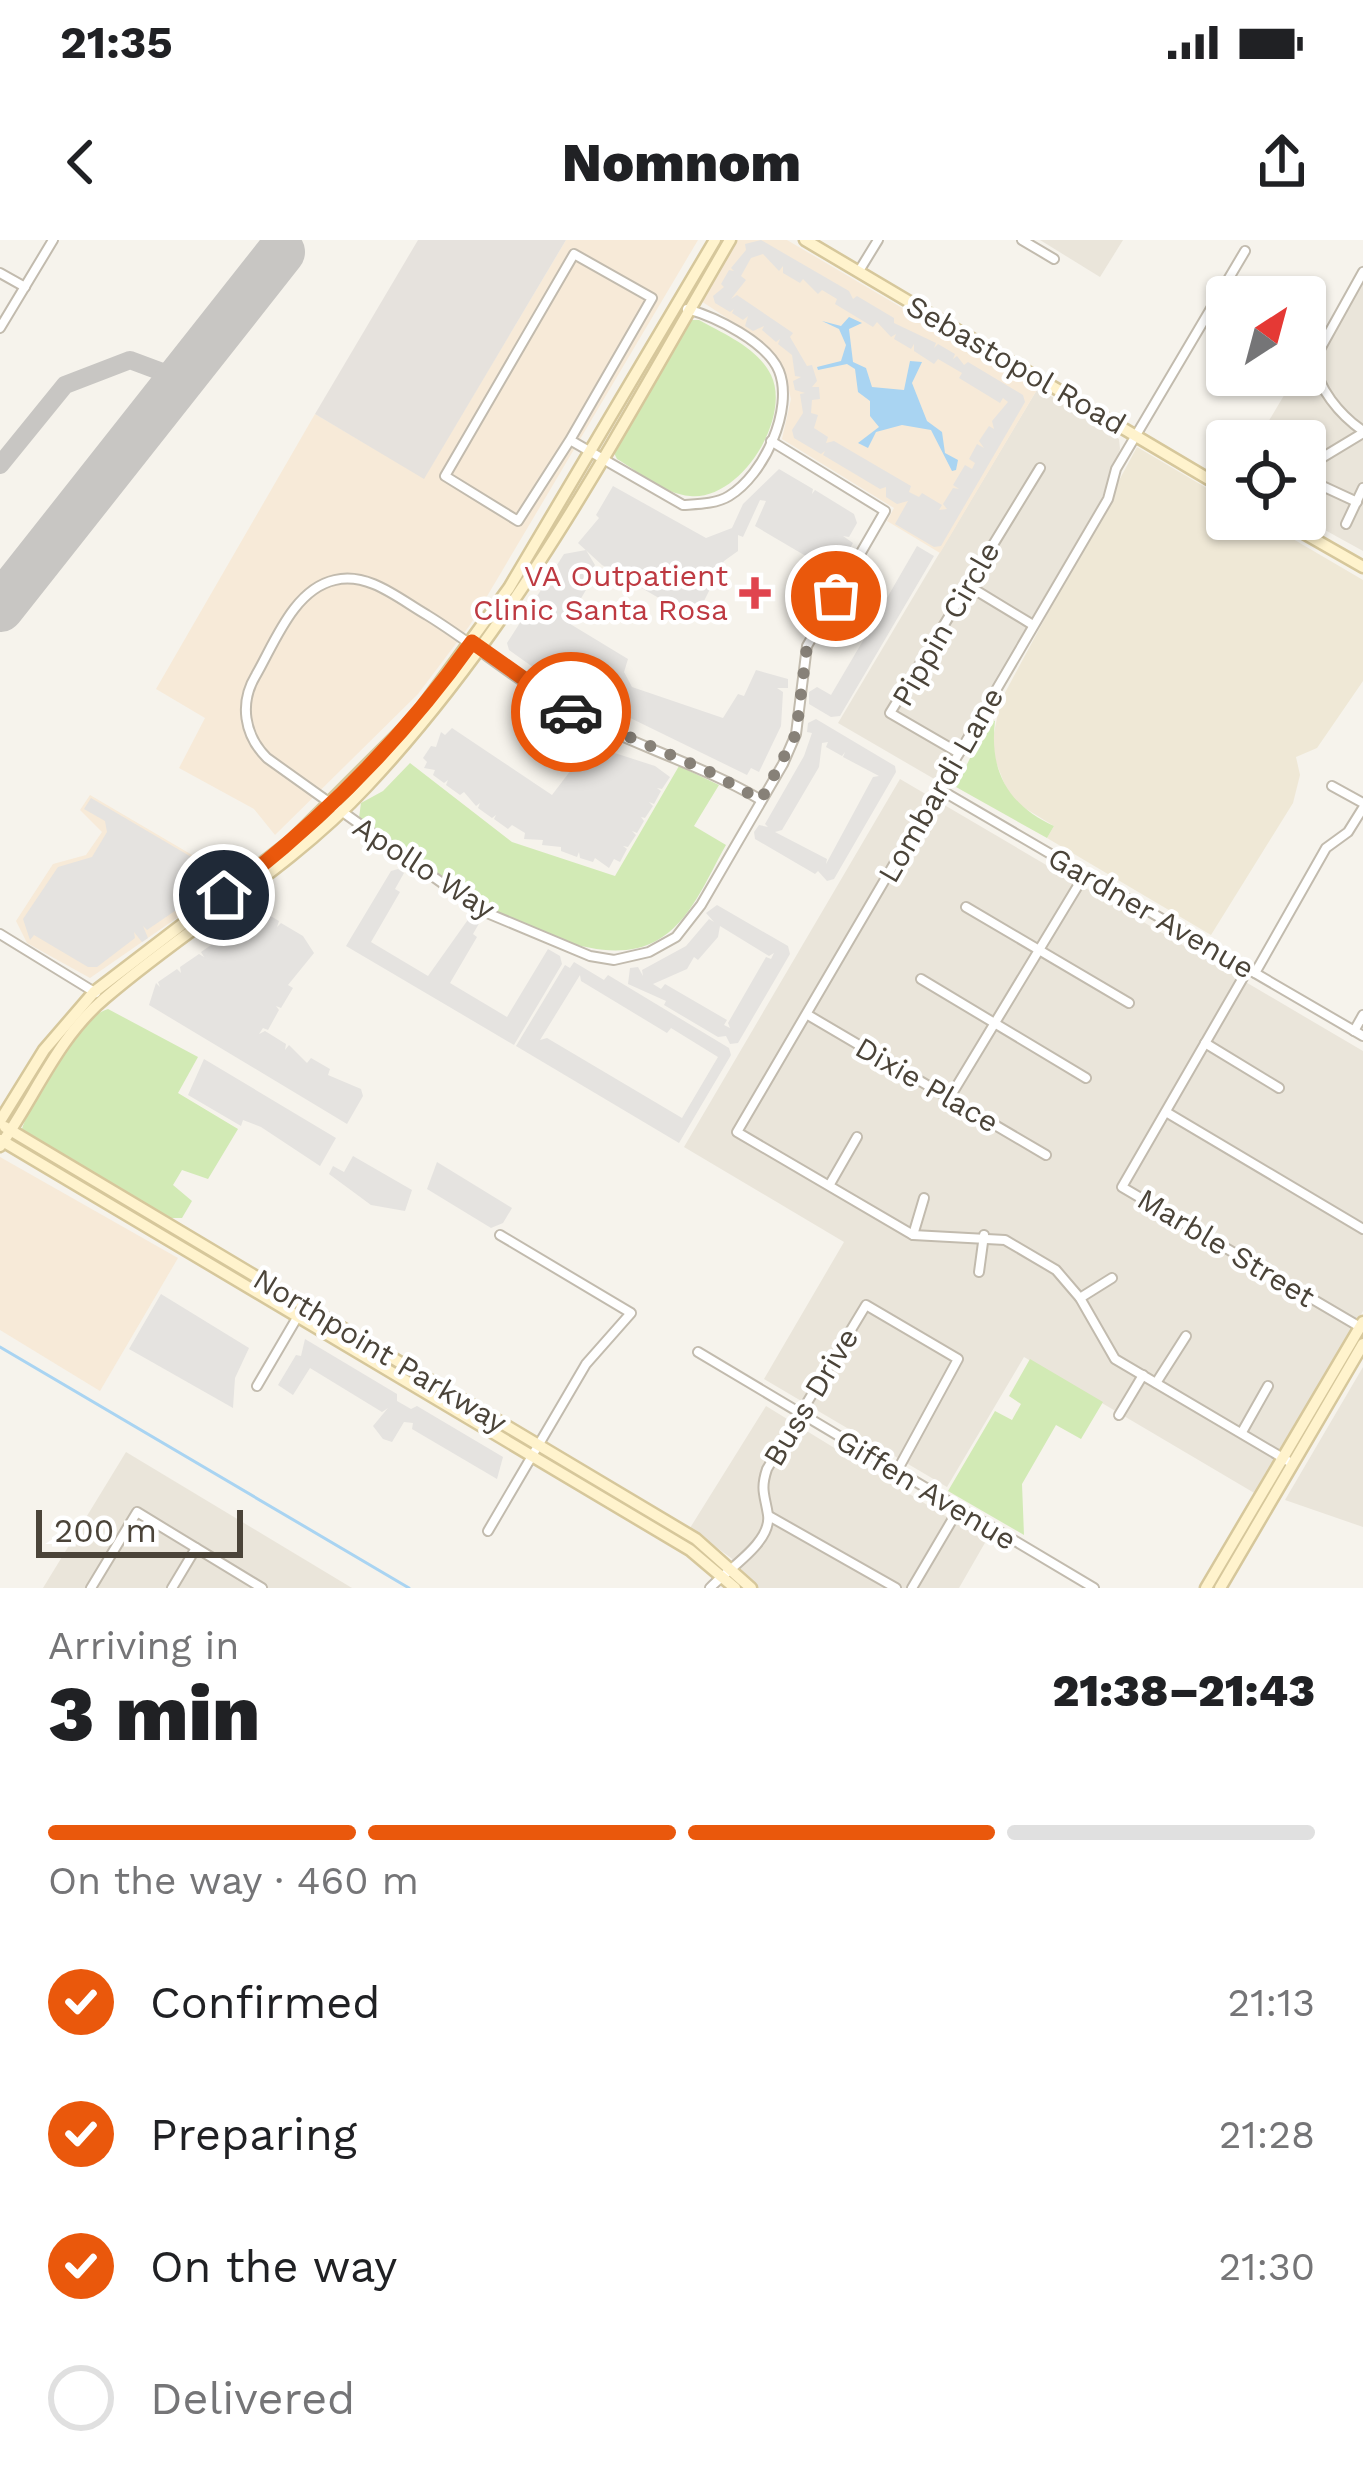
<!DOCTYPE html>
<html lang="en">
<head>
<meta charset="utf-8">
<style>
	body { margin:0; font-family:"Work Sans",sans-serif; background:#f2f2f2; color:#202124; height:100vh; display:flex; flex-direction:column; font-size:45px; white-space:nowrap }
	* { box-sizing:border-box; margin:0 }
	p { font-size:39px; color:#757577 }
	.icon { flex:none; width:66px; height:66px; fill:none; stroke:currentColor; stroke-width:2; stroke-linecap:round; stroke-linejoin:round }
	.map { position:relative; height:1348px; overflow:hidden }
	.panel { display:flex; flex-direction:column; background:#fff; flex:1 }
	.panel>* { flex:none }
	.needle { width:78px; rotate:36deg }
	.tools { position:absolute; left:1206px; top:36px; display:grid; gap:24px }
	.tools a { display:grid; place-items:center; width:120px; height:120px; border-radius:12px; background:#fff; box-shadow:0 3px 9px #0004; font-size:60px }
	.scale { position:absolute; left:36px; bottom:30px; width:207px; box-sizing:border-box; padding-left:12px; border:6px solid #4b4439; border-top:0; font-size:33px; line-height:42px; white-space:nowrap; color:#4b4439; -webkit-text-stroke:9px #fff; paint-order:stroke }
	.pin { position:absolute; display:grid; place-items:center; width:102px; height:102px; color:#fff; margin:-51px; border:6px solid #fff; border-radius:50%; box-shadow:0 3px 12px #0007 }
	.courier { position:absolute; display:grid; place-items:center; width:120px; height:120px; margin:-60px; border:9px solid #ea580c; border-radius:50%; background:#fff; color:#222; box-shadow:0 3px 15px #0007 }
	.summary em { font-style:normal; font-weight:800 }
	.summary div { display:flex; flex-direction:column-reverse }
	.summary { display:flex; align-items:center; justify-content:space-between; height:204px; padding:0 48px }
	h1 { font-size:78px; font-weight:800; line-height:90px }
	.bar { display:grid; grid-template-columns:repeat(4,1fr); gap:18px 12px; align-content:center; height:144px; padding:0 48px }
	.bar i { height:15px; border-radius:9px; background:#e0e0e0 }
	.bar .selected { background:#ea580c }
	.bar p { grid-column:span 4 }
	ol { padding:0 48px; list-style:none }
	li { display:flex; align-items:center; gap:36px; height:132px }
	li p { margin-inline-start:auto }
	li .icon { padding:12px; border-radius:50%; background:#ea580c; color:#fff; stroke-width:4 }
	li:last-child { color:#757577 }
	li i { width:66px; height:66px; border:6px solid #e0e0e0; border-radius:50% }
	.status { display:flex; justify-content:space-between; align-items:center; height:84px; padding:0 60px; background:#fff; direction:ltr }
	.status svg { height:33px; fill:currentColor }
	header { display:flex; justify-content:space-between; align-items:center; height:156px; padding:0 48px; background:#fff; font-size:54px; font-weight:800 }
	.map>svg:first-child { display:block }
	.residential { fill:#eae5da }
	.commercial { fill:#f7ead8 }
	.industrial { fill:#e6e2dd }
	.education { fill:#efe8d6 }
	.green { fill:#d2eab5 }
	.parking { fill:#e5e3e0; fill-rule:evenodd }
	.water { fill:#a9d4f2 }
	.lines { fill:none; stroke-linecap:round; stroke-linejoin:round }
	.stream { stroke:#a9d4f2; stroke-width:3 }
	.taxiway { stroke:#c8c6c3; stroke-width:18 }
	.runway { stroke:#c8c6c3; stroke-width:48 }
	.street-casing { stroke:#c2bbae; stroke-width:12 }
	.secondary-casing { stroke:#d6c79b; stroke-width:15 }
	.street { stroke:#fff; stroke-width:8 }
	.secondary { stroke:#fff3cd; stroke-width:10 }
	.done { stroke:#878178; stroke-width:12; stroke-dasharray:0 21.6 }
	.route { stroke:#ea580c; stroke-width:15 }
	.health-dot { fill:#e0444e; stroke:#fff; stroke-width:4.5 }
	.labels { text-anchor:middle; stroke-width:9; stroke-linejoin:round; paint-order:stroke }
	.street-label { font-size:30px; fill:#4b4439; stroke:#fff }
	.health-label { font-size:30px; fill:#be3a42; stroke:#fff; text-anchor:end }
</style>
</head>
<body>
<div class="status"><b>21:35</b><svg viewBox="0 0 49 12"><path d="M0 12V9h3v3zM5 12V6h3v6zM10 12V3h3v9zM15 12V0h3v12zM26 1h20v11H26zM47 4h2v5h-2z"/></svg></div>
<header><svg class="icon" aria-label="back" viewBox="0 0 24 24"><path d="M15 5l-7 7 7 7"/></svg>Nomnom<svg class="icon" aria-label="share" viewBox="0 0 24 24"><path d="M12 15V3M7 8l5-5 5 5M5 13v7h14v-7"/></svg></header>
<div class="map">
<svg width="1363" height="1348" viewBox="0 0 1363 1348">
	<rect width="100%" height="100%" fill="#f6f3ec"/>
	<g class="residential">
		<polygon points="1040,0 1123,0 1100,37"/>
		<polygon points="1363,25 1363,311 1305,279 1305,201 1257,201 1296,135 1305,135 1305,121"/>
		<polygon points="1038,148 1119,199 1120,209 1101,260 936,540 838,483"/>
		<polygon points="900,539 1363,811 1363,1071 1256,1254 1024,1117 947,1247 764,1139 844,1002 684,907"/>
		<polygon points="1363,1127 1363,1287 1285,1260"/>
		<polygon points="766,1166 986,1301 959,1348 758,1348 731,1318 690,1288"/>
		<polygon points="126,1212 352,1348 43,1348"/>
	</g>
	<g class="commercial">
		<polygon points="566,0 698,0 470,385 418,454 275,595 254,569 179,528 205,478 156,449 315,174 424,238"/>
		<polygon points="735,0 787,0 1038,148 940,313 887,281 894,268 782,199 791,159 783,126 762,101 701,61"/>
		<polygon points="90,555 233,639 90,738 27,703 16,681 53,624 86,615 102,592 80,570"/>
		<polygon points="0,917 178,1018 100,1151 0,1090"/>
	</g>
	<polygon class="industrial" points="418,0 566,0 424,239 315,174"/>
	<polygon class="education" points="1137,207 1227,260 1227,279 1259,279 1363,340 1363,441 1317,508 1296,517 1300,535 1293,563 1211,695 1047,598 1054,586 1018,564 1006,548 991,509 1000,462"/>
	<g class="green">
		<path d="M 690,80 L 699,80 C 724,94 758,108 771,135 C 792,178 740,261 690,256 C 664,254 639,232 617,219 L 613,211 Z"/>
		<path d="M 989,479 L 995,481 C 989,531 1008,565 1054,586 L 1047,598 L 956,547 Z"/>
		<path d="M 410,523 L 512,602 L 615,636 L 679,526 L 719,545 L 694,586 L 726,605 C 707,638 690,683 656,701 C 575,745 422,624 359,578 L 361,563 L 383,551 Z"/>
		<path d="M 108,769 L 198,817 L 178,853 L 238,889 L 208,939 L 182,930 L 173,945 L 192,961 L 182,978 L 167,978 L 22,889 C 30,866 72,780 108,769 Z"/>
		<polygon points="1030,1119 1103,1162 1081,1199 1056,1185 1022,1244 1024,1295 948,1251 995,1171 1012,1180 1021,1164 1009,1156"/>
	</g>
	<g class="parking">
		<path d="M 761,0 L 849,51 L 853,59 L 857,56 L 894,78 L 894,83 L 936,103 L 934,108 L 938,104 L 955,114 L 953,119 L 957,116 L 964,125 L 968,122 L 1023,155 L 1025,162 L 941,306 L 934,307 L 895,284 L 908,261 L 897,264 L 886,257 L 886,247 L 880,249 L 823,215 L 825,211 L 821,214 L 794,198 L 792,190 L 803,173 L 800,154 L 805,153 L 795,150 L 793,141 L 801,137 L 795,136 L 792,115 L 778,104 L 780,99 L 776,102 L 762,90 L 764,86 L 753,91 L 745,86 L 748,76 L 743,80 L 732,73 L 734,69 L 730,72 L 715,63 L 713,56 L 724,47 L 721,44 L 729,30 L 734,31 L 731,28 L 746,10 L 745,4 ZM 763,14 L 779,31 L 783,26 L 783,33 L 800,43 L 803,39 L 818,54 L 822,50 L 837,59 L 835,64 L 873,87 L 877,82 L 891,97 L 896,94 L 894,99 L 911,109 L 914,104 L 914,111 L 934,124 L 938,119 L 962,133 L 959,138 L 1000,163 L 1003,158 L 1008,162 L 992,181 L 994,189 L 989,186 L 979,201 L 984,208 L 977,204 L 969,219 L 975,223 L 972,229 L 965,225 L 953,245 L 959,249 L 953,248 L 943,264 L 947,269 L 939,270 L 942,265 L 922,253 L 919,257 L 909,252 L 911,246 L 834,201 L 826,203 L 828,197 L 814,188 L 818,175 L 811,173 L 812,160 L 820,159 L 819,147 L 812,147 L 817,141 L 812,125 L 807,126 L 790,97 L 793,93 L 737,55 L 731,59 L 746,40 L 741,36 L 751,18 Z"/>
		<polygon points="779,229 813,249 812,254 815,250 854,274 857,283 849,297 843,296 853,303 849,310 838,304 842,308 832,325 819,318 816,322 755,286 766,261 760,260 743,297 738,295 738,311 724,321 695,379 602,325 578,303 599,278 596,275 613,246 706,298 732,288 743,264"/>
		<polygon points="917,306 934,316 840,476 831,477 809,464 809,452 817,447 831,455 871,387 844,370 847,357 854,355 880,370"/>
		<polygon points="586,310 595,325 586,340 590,343 569,379 562,379 628,419 624,432 632,447 723,478 738,454 744,456 756,430 788,439 788,448 777,448 783,452 781,486 759,532 751,528 747,535 618,472 613,480 605,477 608,467 605,472 572,455 509,410 507,403 564,314"/>
		<path d="M 816,479 L 895,526 L 896,532 L 834,639 L 827,641 L 818,631 L 815,634 L 755,599 L 754,592 L 759,585 L 768,587 L 765,584 L 804,516 L 812,493 L 807,492 L 808,483 ZM 828,502 L 826,507 L 842,516 L 845,512 L 843,517 L 879,536 L 873,537 L 826,624 L 827,619 L 775,592 L 782,590 L 819,527 L 822,503 Z"/>
		<polygon points="452,488 552,555 590,505 655,526 670,537 662,549 657,548 661,551 654,564 649,562 653,566 645,578 641,577 644,581 637,593 632,591 636,595 628,607 623,606 627,609 620,622 614,619 609,628 595,618 593,622 580,618 579,612 577,617 561,611 561,607 542,605 543,600 524,599 525,593 512,585 508,589 494,579 496,575 492,578 478,568 480,563 476,566 464,552 460,555 446,545 448,540 444,543 433,535 435,530 424,528 427,522 423,518 431,506 436,507 441,492 445,495"/>
		<polygon points="91,558 222,635 223,645 215,651 210,647 147,690 143,686 148,698 142,702 134,692 135,698 97,727 88,727 34,695 30,700 23,679 58,627 92,617 107,592 105,581 84,569"/>
		<polygon points="398,629 404,633 395,649 400,652 371,702 428,736 472,674 481,680 473,694 477,697 450,743 507,777 548,709 560,716 562,724 514,805 346,706 391,631"/>
		<path d="M 717,665 L 788,706 L 790,714 L 738,803 L 730,804 L 726,796 L 718,797 L 664,765 L 666,761 L 628,744 L 630,728 L 638,727 L 643,736 L 642,730 L 686,706 L 709,679 L 714,682 L 706,673 ZM 720,686 L 769,716 L 774,713 L 771,719 L 766,717 L 728,783 L 730,788 L 724,785 L 727,780 L 665,744 L 661,749 L 653,744 L 687,729 L 694,717 L 698,720 L 718,697 Z"/>
		<polygon points="262,671 279,681 277,687 281,683 303,696 314,713 288,745 293,748 281,768 276,766 279,770 268,790 263,788 259,794 265,791 286,804 285,810 289,805 307,823 311,818 330,829 328,835 361,849 363,856 347,884 149,765 156,743 160,747 158,742 177,729 181,733 180,727 199,714 204,717 201,712 220,699 224,703 222,698 240,684 244,688 243,683"/>
		<path d="M 574,722 L 604,740 L 608,735 L 729,808 L 731,815 L 679,903 L 516,806 L 565,725 L 570,728 ZM 580,735 L 581,741 L 667,793 L 671,788 L 718,817 L 682,878 L 547,798 L 540,800 Z"/>
		<polygon points="204,819 336,898 320,926 261,887 243,880 241,886 188,855"/>
		<polygon points="353,916 412,950 405,971 371,965 329,934 333,926 344,932"/>
		<polygon points="437,922 512,968 503,983 491,988 427,949"/>
		<polygon points="161,1054 249,1108 235,1138 233,1168 129,1109"/>
		<polygon points="305,1099 397,1154 397,1161 411,1169 417,1166 503,1217 497,1239 412,1189 413,1183 404,1182 392,1202 383,1199 373,1186 388,1168 382,1172 310,1128 293,1155 278,1145 296,1115 301,1116"/>
	</g>
	<polygon class="water" points="849,77 862,83 849,89 853,122 866,128 872,147 904,150 910,121 922,122 912,143 927,181 942,192 945,213 958,220 956,230 952,231 931,190 902,185 876,192 868,208 858,203 879,187 870,176 870,161 858,152 855,129 847,124 818,130 817,127 841,121 846,105 839,89 822,81 841,86"/>
	<g class="lines">
		<polyline class="stream" points="0,1107 409,1348"/>
		<polyline class="taxiway" points="0,225 65,145 130,120 181,139"/>
		<polyline class="runway" points="0,368 281,12"/>
		<defs>
			<g id="street">
				<polyline points="1022,0 1054,19"/>
				<polyline points="1245,11 1116,229 1108,259 737,892 913,995 1005,1000 1056,1030 1080,1058 1115,1119 1293,1224"/>
				<polyline points="859,31 878,0"/>
				<path d="M 1363,32 L 1314,120 C 1317,148 1340,175 1363,191"/>
				<polyline points="0,33 25,47"/>
				<polyline points="0,88 53,0"/>
				<path d="M 570,200 L 652,58 L 574,14 L 445,236 L 518,281 L 570,200 L 683,265 C 698,264 716,264 729,256 C 764,235 794,169 779,131 C 767,102 716,77 687,69"/>
				<polyline points="1305,228 1363,193"/>
				<polyline points="1305,238 1357,262"/>
				<polyline points="1346,284 1363,248"/>
				<polyline points="967,345 1033,385"/>
				<polyline points="959,513 890,473 1040,228"/>
				<polyline points="1332,546 1363,563"/>
				<polyline points="939,549 1363,796"/>
				<path d="M 761,560 C 700,524 632,505 571,472 C 520,444 476,405 427,375 C 399,359 369,332 335,340 C 294,349 275,402 256,435 C 239,463 244,495 267,518 L 480,670 L 590,716 L 614,720 L 649,712 L 676,697 L 701,665 L 783,524 L 796,494 L 807,406 L 885,271 L 771,201"/>
				<polyline points="966,667 1129,763"/>
				<polyline points="0,694 96,753"/>
				<polyline points="1248,729 1122,947 1360,1087"/>
				<polyline points="1255,733 1326,608 1348,592 1363,568"/>
				<polyline points="921,739 1086,838"/>
				<polyline points="808,775 1046,915"/>
				<polyline points="1354,791 1363,775"/>
				<polyline points="1205,803 1279,848"/>
				<polyline points="950,857 1085,634"/>
				<polyline points="1166,872 1363,989"/>
				<polyline points="830,944 857,897"/>
				<polyline points="913,995 924,958"/>
				<polyline points="979,1032 984,995"/>
				<polyline points="1080,1058 1112,1038"/>
				<polyline points="698,1112 1094,1348"/>
				<polyline points="1156,1143 1186,1096"/>
				<polyline points="257,1146 298,1076"/>
				<polyline points="1119,1175 1143,1135"/>
				<polyline points="1242,1192 1268,1146"/>
				<polyline points="769,1276 896,1348"/>
				<polyline points="488,1291 586,1124 631,1073 500,995"/>
				<polyline points="91,1348 137,1272 262,1348"/>
				<polyline points="172,1348 196,1308"/>
				<path d="M 710,1348 C 726,1330 772,1303 768,1275 C 765,1255 760,1250 767,1229 L 866,1065 L 958,1119 L 897,1231"/>
				<polyline points="912,1348 958,1270"/>
			</g>
			<g id="secondary">
				<polyline points="805,0 1227,250"/>
				<polyline points="1279,279 1363,327"/>
				<polyline points="0,881 44,810 94,752 291,601 415,477 509,348 715,0"/>
				<polyline points="5,887 696,1299 751,1348"/>
				<polyline points="1,900 690,1310 735,1348"/>
				<path d="M 0,906 C 35,857 57,798 105,758 C 191,684 289,630 367,546 C 518,385 620,189 730,0"/>
				<polyline points="1206,1348 1363,1082"/>
				<polyline points="1220,1348 1363,1104"/>
			</g>
		</defs>
		<use href="#street" class="street-casing"/>
		<use href="#secondary" class="secondary-casing"/>
		<use href="#street" class="street"/>
		<use href="#secondary" class="secondary"/>
	</g>
	<g class="lines">
		<polyline class="done" points="571,472 706,530 761,560 796,494 807,406 836,356"/>
		<path class="route" d="M 224,655 C 319,583 403,499 472,402 L 571,472"/>
	</g>
	<path class="health-dot" d="M749 335h12v12h12v12h-12v12h-12v-12h-12v-12h12z"/>
	<g class="labels">
		<g class="street-label">
			<text transform="translate(1016 125) rotate(30)" y="10">Sebastopol Road</text>
			<text transform="translate(946 384) rotate(-60)" y="10">Pippin Circle</text>
			<text transform="translate(941 545) rotate(-60)" y="10">Lombardi Lane</text>
			<text transform="translate(424 628) rotate(33)" y="10">Apollo Way</text>
			<text transform="translate(1151 673) rotate(30)" y="10">Gardner Avenue</text>
			<text transform="translate(927 845) rotate(30)" y="10">Dixie Place</text>
			<text transform="translate(1226 1008) rotate(31)" y="10">Marble Street</text>
			<text transform="translate(380 1111) rotate(31)" y="10">Northpoint Parkway</text>
			<text transform="translate(811 1157) rotate(-59)" y="10">Buss Drive</text>
			<text transform="translate(926 1250) rotate(31)" y="10">Giffen Avenue</text>
		</g>
		<g class="health-label">
			<text x="728" y="346">VA Outpatient<tspan x="728" dy="34">Clinic Santa Rosa</tspan></text>
		</g>
	</g>
</svg>
<div class="tools">
<a><svg class="needle" viewBox="-14 -14 28 28"><path d="M0-13l5 13h-10z" fill="#e53935"/><path d="M0 13l5-13h-10z" fill="#757577"/></svg></a>
<a><svg class="icon" aria-label="locate" viewBox="0 0 24 24"><circle cx="12" cy="12" r="6"/><path d="M12 2v4M12 18v4M2 12h4M18 12h4"/></svg></a>
</div>
<div class="scale">200 m</div>
<div class="pin" style="left:836px;top:356px;background:#ea580c"><svg class="icon" aria-label="bag" viewBox="0 0 24 24"><path d="M5 8h14l-1 12H6zM9 8a3 3 0 0 1 6 0"/></svg></div>
<div class="pin" style="left:224px;top:655px;background:#1f2937"><svg class="icon" aria-label="home" viewBox="0 0 24 24"><path d="M3 11l9-7 9 7M6 9v11h12V9"/></svg></div>
<div class="courier" style="left:571px;top:472px"><svg class="icon" aria-label="car" viewBox="0 0 24 24"><path d="M5 17H2v-5l4-1 3-4h7l3 4 3 1v5h-3M9 17h6M6 11h13"/><circle cx="7" cy="17" r="2"/><circle cx="17" cy="17" r="2"/></svg></div>
</div>
<section class="panel">
<div class="summary"><div><h1>3 min</h1><p>Arriving in</p></div><em>21:38–21:43</em></div>
<div class="bar"><i class="selected"></i><i class="selected"></i><i class="selected"></i><i></i><p>On the way · 460 m</p></div>
<ol>
<li><svg class="icon" aria-label="check" viewBox="0 0 24 24"><path d="M5 12l5 5 9-10"/></svg>Confirmed<p>21:13</p></li>
<li><svg class="icon" aria-label="check" viewBox="0 0 24 24"><path d="M5 12l5 5 9-10"/></svg>Preparing<p>21:28</p></li>
<li><svg class="icon" aria-label="check" viewBox="0 0 24 24"><path d="M5 12l5 5 9-10"/></svg>On the way<p>21:30</p></li>
<li><i></i>Delivered</li>
</ol>
</section>
</body>
</html>
